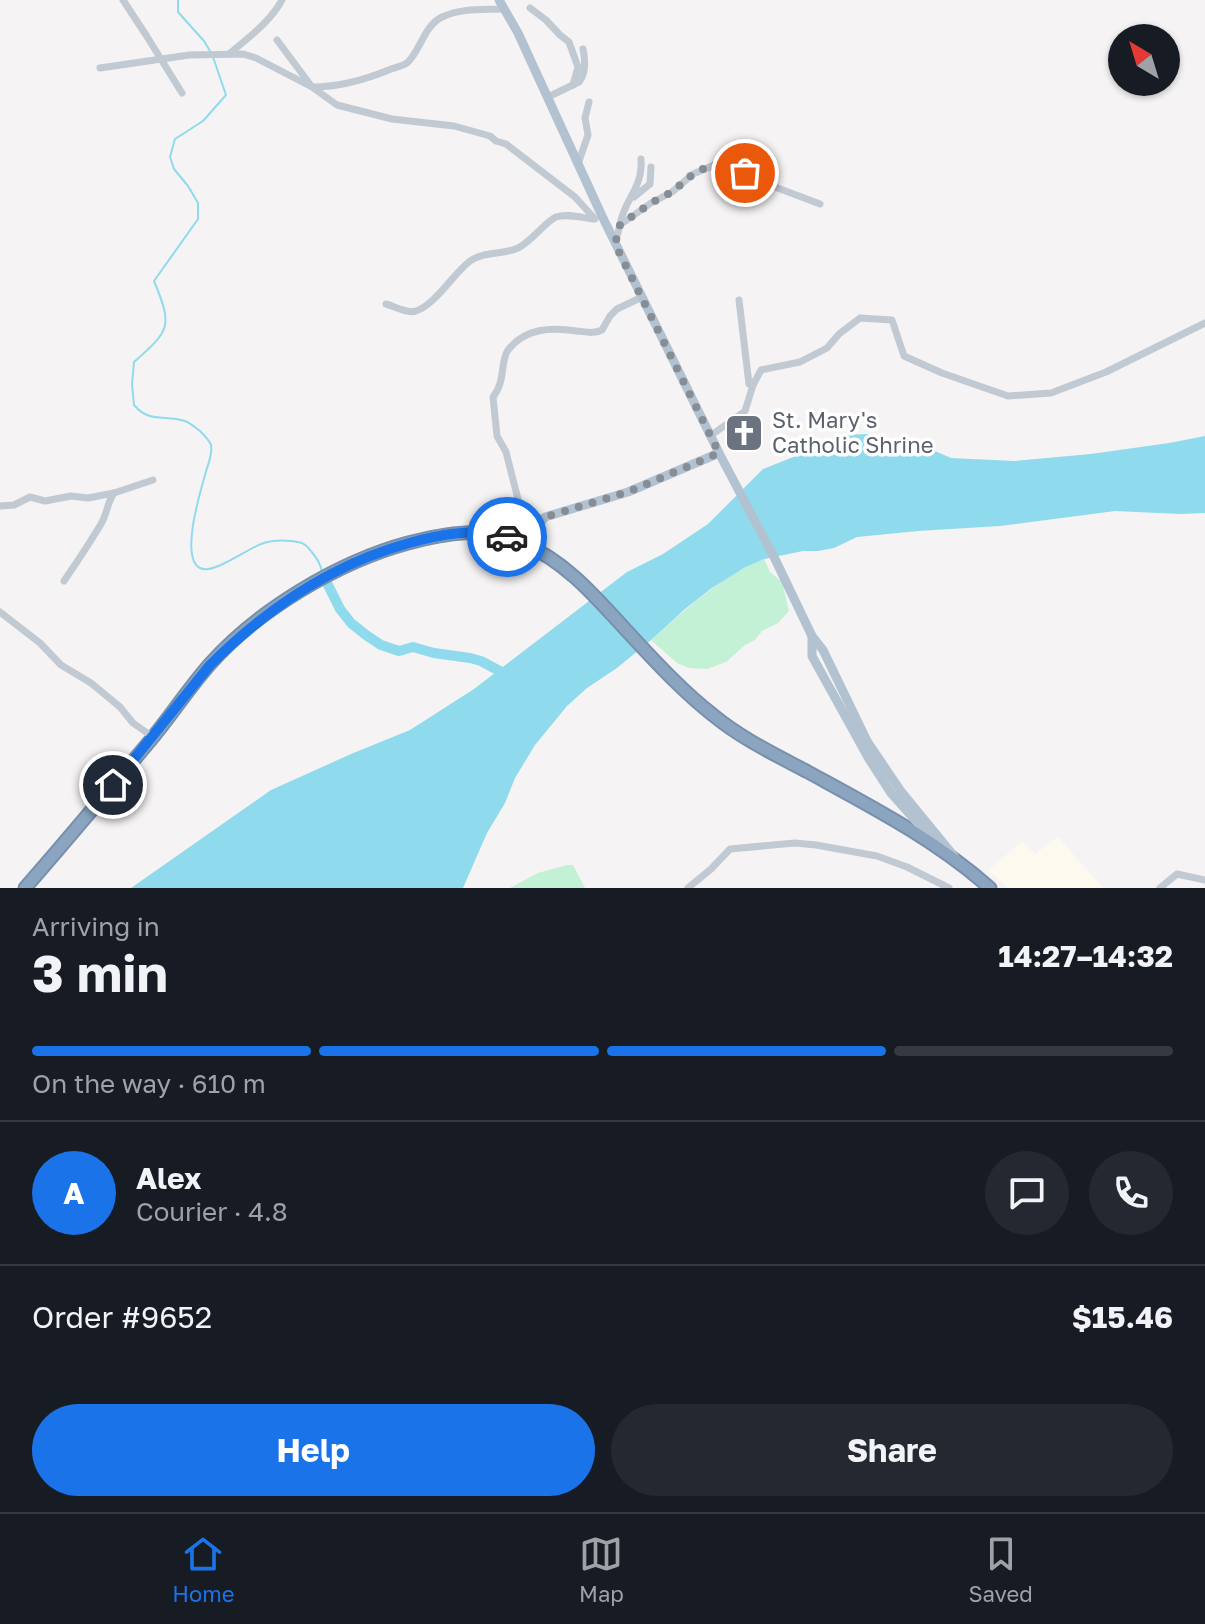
<!DOCTYPE html>
<html lang="en">
<head>
<meta charset="utf-8">
<style>
	body { margin:0; font-family:"Golos Text",sans-serif; background:#242831; color:#f1f3f6; height:100vh; display:flex; flex-direction:column; font-size:30px; white-space:nowrap }
	* { box-sizing:border-box; margin:0 }
	p { font-size:26px; color:#9ea1a6 }
	.icon { flex:none; width:44px; height:44px; fill:none; stroke:currentColor; stroke-width:2; stroke-linecap:round; stroke-linejoin:round }
	.map { position:relative; height:888px; overflow:hidden }
	.side { display:flex; flex-direction:column; background:#171b24; flex:1 }
	.side>* { flex:none }
	.needle { width:52px; rotate:322deg }
	.buttons { position:absolute; left:1108px; top:24px; display:grid; gap:16px }
	.buttons a { display:grid; place-items:center; width:72px; height:72px; border-radius:50%; background:#171b24; box-shadow:0 2px 6px #0004; font-size:40px }
	.pin { position:absolute; display:grid; place-items:center; width:68px; height:68px; color:#fff; margin:-34px; border:4px solid #fff; border-radius:50%; box-shadow:0 2px 8px #0007 }
	.courier { position:absolute; display:grid; place-items:center; width:80px; height:80px; margin:-40px; border:6px solid #1a73e8; border-radius:50%; background:#fff; color:#222; box-shadow:0 2px 10px #0007 }
	.headline em { font-style:normal; font-weight:700 }
	.headline div { display:flex; flex-direction:column-reverse }
	.headline { display:flex; align-items:center; justify-content:space-between; height:136px; padding:0 32px }
	h1 { font-size:52px; font-weight:700; line-height:60px }
	.bar { display:grid; grid-template-columns:repeat(4,1fr); gap:12px 8px; align-content:center; height:96px; padding:0 32px }
	.bar i { height:10px; border-radius:6px; background:#363941 }
	.bar .on { background:#1a73e8 }
	.bar p { grid-column:span 4 }
	.line { display:flex; align-items:center; gap:20px; padding:0 32px; border-top:2px solid #363941 }
	.line div { flex:1 }
	.round { display:grid; place-items:center; flex:none; width:84px; height:84px; border-radius:42px; background:#242831 }
	.button { display:flex; gap:16px; margin-top:auto; padding:16px 32px }
	.button a { flex:1; height:92px; border-radius:48px; background:#1a73e8; color:#fff; font-size:32px; font-weight:700; line-height:92px; text-align:center }
	.button a+a { background:#242831; color:#f1f3f6 }
	.menu { display:flex; justify-content:space-around; align-items:center; height:112px; border-top:2px solid #363941; background:#171b24; font-size:22px; color:#9ea1a6 }
	.menu a { display:grid; justify-items:center; gap:4px }
	.menu .on { color:#1a73e8 }
	.map>svg:first-child { display:block }
	.commercial { fill:#fdf9ef }
	.green { fill:#c3f1d5 }
	.water { fill:#90daee }
	.lines { fill:none; stroke-linecap:round; stroke-linejoin:round }
	.stream { stroke:#90daee; stroke-width:2 }
	.river { stroke:#90daee; stroke-width:10 }
	.highway-casing { stroke:#7690ad; stroke-width:15 }
	.minor { stroke:#c1cad2; stroke-width:7 }
	.major { stroke:#b3c2d1; stroke-width:9 }
	.highway { stroke:#8ba5c1; stroke-width:11 }
	.done { stroke:#868d94; stroke-width:8; stroke-dasharray:0 14.4 }
	.route { stroke:#1a73e8; stroke-width:10 }
	.labels { text-anchor:middle; stroke-width:7; stroke-linejoin:round; paint-order:stroke }
	.worship-label { font-size:22px; fill:#5b616d; stroke:#fff; text-anchor:start }
</style>
</head>
<body>
<div class="map">
<svg width="1205" height="888" viewBox="0 0 1205 888">
	<rect width="100%" height="100%" fill="#f5f3f3"/>
	<polygon class="commercial" points="1058,837 1103,888 1007,888 989,870 1022,841 1035,854"/>
	<g class="green">
		<path d="M 764,559 L 770,572 L 782,582 L 789,611 L 778,623 L 762,631 L 755,640 L 745,645 L 726,662 L 707,669 L 689,668 L 677,663 L 651,640 C 686,609 720,577 764,559 Z"/>
		<polygon points="567,865 573,865 585,888 510,888 538,873"/>
	</g>
	<polygon class="water" points="869,434 880,439 919,444 951,458 1014,461 1091,454 1169,443 1205,436 1205,513 1180,514 1115,511 1000,526 918,531 857,537 834,548 818,551 803,551 764,559 744,568 712,588 685,609 651,640 617,668 587,688 567,706 535,745 515,778 505,803 487,833 463,888 131,888 271,790 351,754 410,730 474,689 627,572 663,554 708,524 763,469 801,454 839,435"/>
	<g class="lines">
		<g class="stream">
			<polyline points="178,0 178,12 204,41 210,51"/>
			<path d="M 213,57 L 226,95 L 203,121 L 175,139 L 170,157 L 174,169 L 188,186 L 198,203 L 198,219 L 154,281 C 173,327 170,330 134,362 L 132,384 L 134,405 C 150,424 165,414 185,421 C 190,423 195,427 200,431 C 204,435 209,440 211,445 C 213,455 207,466 205,475 C 200,493 180,558 200,568 C 213,575 247,549 261,544 C 271,540 280,540 291,541 C 301,542 305,543 311,551 C 317,559 321,564 322,573"/>
		</g>
		<polyline class="river" points="325,579 340,609 351,623 366,635 381,645 399,651 413,647 434,653 470,658 481,661 507,675"/>
		<defs>
			<path id="highway" d="M 25,888 C 67,840 108,791 149,742 C 170,717 188,689 210,664 C 258,610 338,562 408,543 C 446,533 485,526 522,543 C 565,561 594,595 625,629 C 653,659 681,690 713,715 C 742,739 776,755 808,772 C 872,807 936,840 990,888"/>
		</defs>
		<use href="#highway" class="highway-casing"/>
		<g class="minor">
			<polyline points="123,0 146,35 182,93"/>
			<polyline points="530,8 546,20 560,35 569,42 578,67 573,85"/>
			<path d="M 277,40 L 312,87 C 340,87 365,80 391,69 C 396,67 404,66 408,62 C 421,49 424,26 442,17 C 461,8 483,10 504,9"/>
			<path d="M 229,54 C 248,38 270,22 282,0"/>
			<polyline points="100,68 189,55 243,54 256,58 312,87 337,105 392,119 454,126 490,136 496,141 506,144 575,197 595,219"/>
			<path d="M 548,97 L 579,82 C 586,74 585,59 583,49"/>
			<polyline points="578,164 588,135 585,118 589,102"/>
			<polyline points="634,197 650,184 651,167"/>
			<path d="M 620,225 C 624,199 643,189 641,159"/>
			<polyline points="615,244 620,225 651,203 672,192 693,174 719,163 729,165 759,181 820,204"/>
			<polyline points="739,300 749,384 753,385"/>
			<path d="M 386,304 C 394,306 408,314 416,311 C 435,305 454,273 470,261 C 484,251 503,255 518,248 C 531,242 546,221 556,217 C 567,213 583,218 593,219"/>
			<polyline points="710,436 745,411 753,385 761,370 800,362 827,348 839,334 860,318 892,320 904,356 942,373 1008,396 1051,393 1106,372 1205,323"/>
			<polyline points="0,506 14,505 30,497 45,501 71,496 88,498 114,493 153,480"/>
			<path d="M 520,507 L 506,452 L 497,436 L 493,397 C 506,381 500,361 508,350 C 525,328 551,327 577,331 C 587,332 593,334 602,330 L 610,316 L 617,309 L 642,297"/>
			<path d="M 64,581 C 77,562 89,544 101,524 C 107,514 107,503 114,493"/>
			<polyline points="0,612 40,643 61,665 91,683 120,707 133,723 153,737"/>
			<polyline points="688,888 711,869 730,849 795,843 816,845 877,856 907,867 949,888"/>
			<polyline points="1160,888 1177,874 1205,880"/>
		</g>
		<g class="major">
			<polyline points="499,0 518,33 602,216 719,453 775,559 812,636 823,650 867,741 900,790 954,856"/>
			<polyline points="523,543 545,517 628,492 719,453"/>
			<polyline points="812,636 812,656 869,759 891,793 938,846"/>
		</g>
		<use href="#highway" class="highway"/>
	</g>
	<g class="lines">
		<polyline class="done" points="507,537 523,543 545,517 628,492 719,453 615,244 620,225 651,203 672,192 693,174 711,165 719,163 729,165 745,173"/>
		<path class="route" d="M 113,785 L 210,665 C 266,609 333,564 409,543 C 442,534 474,528 507,537"/>
	</g>
	<defs>
		<symbol id="church-square" viewBox="-11 -11 22 22"><rect x="-9" y="-9" width="18" height="18" rx="4" fill="#6b7280" stroke="#fff"/><path d="M-1.2-6h2.4v3.5h3.3v2.4h-3.3V6h-2.4V-.1h-3.3v-2.4h3.3Z" fill="#fff"/></symbol>
	</defs>
	<g fill-rule="evenodd">
		<use href="#church-square" x="722" y="411" width="44" height="44"/>
	</g>
	<g class="labels">
		<g class="worship-label">
			<text x="772" y="428">St. Mary's<tspan x="772" dy="25">Catholic Shrine</tspan></text>
		</g>
	</g>
</svg>
<div class="buttons">
<a><svg class="needle" viewBox="-14 -14 28 28"><path d="M0-13l5 13h-10z" fill="#e53935"/><path d="M0 13l5-13h-10z" fill="#9ea1a6"/></svg></a>
</div>
<div class="pin" style="left:745px;top:173px;background:#ea580c"><svg class="icon" aria-label="bag" viewBox="0 0 24 24"><path d="M5 8h14l-1 12H6zM9 8a3 3 0 0 1 6 0"/></svg></div>
<div class="pin" style="left:113px;top:785px;background:#1f2937"><svg class="icon" aria-label="home" viewBox="0 0 24 24"><path d="M3 11l9-7 9 7M6 9v11h12V9"/></svg></div>
<div class="courier" style="left:507px;top:537px"><svg class="icon" aria-label="car" viewBox="0 0 24 24"><path d="M5 17H2v-5l4-1 3-4h7l3 4 3 1v5h-3M9 17h6M6 11h13"/><circle cx="7" cy="17" r="2"/><circle cx="17" cy="17" r="2"/></svg></div>
</div>
<section class="side">
<div class="headline"><div><h1>3 min</h1><p>Arriving in</p></div><em>14:27–14:32</em></div>
<div class="bar"><i class="on"></i><i class="on"></i><i class="on"></i><i></i><p>On the way · 610 m</p></div>
<div class="line" style="height:144px"><b class="round" style="background:#1a73e8;color:#fff">A</b><div><b>Alex</b><p>Courier · 4.8</p></div><a class="round"><svg class="icon" aria-label="chat" viewBox="0 0 24 24"><path d="M4 5h16v11H9l-5 4z"/></svg></a><a class="round"><svg class="icon" aria-label="phone" viewBox="0 0 24 24"><path d="M5 4h4l2 5-3 2q2 4 5 5l2-3 5 2v4C11 20 4 13 5 4z"/></svg></a></div>
<div class="line" style="height:104px"><div>Order #9652</div><b>$15.46</b></div>
<div class="button"><a>Help</a><a>Share</a></div>
</section>
<nav class="menu">
<a class="on"><svg class="icon" aria-label="home" viewBox="0 0 24 24"><path d="M3 11l9-7 9 7M6 9v11h12V9"/></svg>Home</a>
<a><svg class="icon" aria-label="map" viewBox="0 0 24 24"><path d="M3 6l6-2 6 2 6-2v14l-6 2-6-2-6 2zM9 4v14M15 6v14"/></svg>Map</a>
<a><svg class="icon" aria-label="saved" viewBox="0 0 24 24"><path d="M7 4h10v16l-5-4-5 4z"/></svg>Saved</a>
</nav>
</body>
</html>
